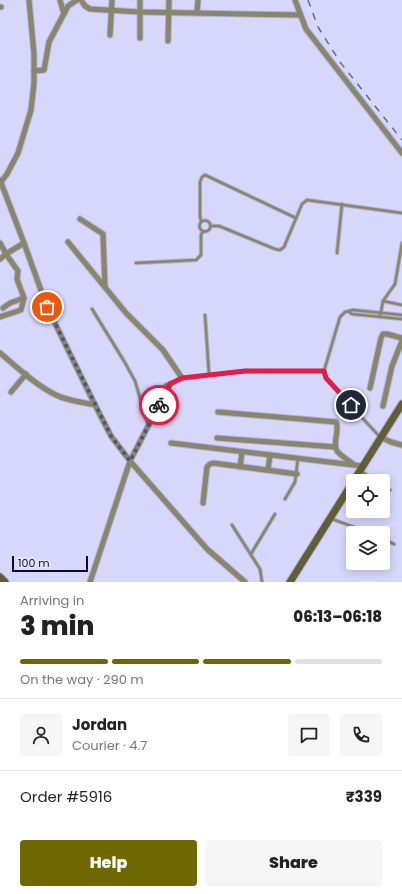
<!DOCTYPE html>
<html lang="en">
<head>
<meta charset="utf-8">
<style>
	body { margin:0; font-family:Poppins,sans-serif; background:#f6f6f6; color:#222; height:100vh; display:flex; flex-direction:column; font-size:15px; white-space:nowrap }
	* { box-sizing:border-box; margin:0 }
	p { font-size:13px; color:#767676 }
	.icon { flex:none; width:22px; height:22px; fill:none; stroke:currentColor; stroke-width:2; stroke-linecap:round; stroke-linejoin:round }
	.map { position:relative; height:582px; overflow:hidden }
	.side { display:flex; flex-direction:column; background:#fff; flex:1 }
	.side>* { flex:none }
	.buttons { position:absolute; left:346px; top:474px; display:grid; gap:8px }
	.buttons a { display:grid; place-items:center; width:44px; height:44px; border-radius:4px; background:#fff; box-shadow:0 2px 10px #0003; font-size:20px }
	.scale { position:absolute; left:12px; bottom:10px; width:76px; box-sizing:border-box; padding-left:4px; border:2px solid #0d0b20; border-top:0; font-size:11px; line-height:14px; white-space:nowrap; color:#0d0b20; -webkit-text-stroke:3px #e5e5fe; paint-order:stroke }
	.pin { position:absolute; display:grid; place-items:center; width:34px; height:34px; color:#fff; margin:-17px; border:2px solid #fff; border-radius:50%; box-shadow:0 1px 4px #0007 }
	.courier { position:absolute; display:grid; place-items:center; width:40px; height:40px; margin:-20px; border:3px solid #e11d48; border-radius:50%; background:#fff; color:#222; box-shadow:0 1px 5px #0007 }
	.overview em { font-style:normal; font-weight:800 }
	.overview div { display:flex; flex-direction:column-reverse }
	.overview { display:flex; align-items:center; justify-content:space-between; height:68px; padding:0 20px }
	h1 { font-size:26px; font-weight:800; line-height:30px }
	.bar { display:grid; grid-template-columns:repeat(4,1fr); gap:6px 4px; align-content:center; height:48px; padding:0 20px }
	.bar i { height:5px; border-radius:3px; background:#e0e0e0 }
	.bar .active { background:#6f6800 }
	.bar p { grid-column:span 4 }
	.line { display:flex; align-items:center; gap:10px; padding:0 20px; border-top:1px solid #e0e0e0 }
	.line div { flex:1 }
	.round { display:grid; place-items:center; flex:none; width:42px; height:42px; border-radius:4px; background:#f6f6f6 }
	.action { display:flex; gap:8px; margin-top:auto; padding:8px 20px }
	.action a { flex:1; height:46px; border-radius:4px; background:#6f6800; color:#fff; font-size:16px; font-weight:800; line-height:46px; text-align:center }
	.action a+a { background:#f6f6f6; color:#222 }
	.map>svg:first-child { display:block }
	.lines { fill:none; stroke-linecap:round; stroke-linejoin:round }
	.service-casing { stroke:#b3b2d4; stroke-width:4.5 }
	.minor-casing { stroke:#b3b2d4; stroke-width:7 }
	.secondary-casing { stroke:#b3b2d4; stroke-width:9 }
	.service { stroke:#88866c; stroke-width:2.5 }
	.minor { stroke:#88866c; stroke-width:5 }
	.secondary { stroke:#615e37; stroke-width:7 }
	.rail { stroke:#696885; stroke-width:1.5; stroke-dasharray:7 7; stroke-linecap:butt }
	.done { stroke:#54526d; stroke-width:4; stroke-dasharray:0 7.2 }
	.route { stroke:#e11d48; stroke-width:5 }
</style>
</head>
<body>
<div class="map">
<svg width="402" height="582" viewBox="0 0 402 582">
	<rect width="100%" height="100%" fill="#d7d7fc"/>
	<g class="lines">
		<defs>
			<g id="service">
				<circle cx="205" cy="226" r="5.5"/>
				<polyline points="201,221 200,216 200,182 202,177 205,175 296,218"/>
				<polyline points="211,226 219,226 275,249 280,250 284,247 302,204 307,200 402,213"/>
				<polyline points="337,253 342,204"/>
				<polyline points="136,263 196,260 201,255 201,235 203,231"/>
				<polyline points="383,301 402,305"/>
				<polyline points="92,309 124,361 135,381 148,425"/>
				<polyline points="349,312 352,314 402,319"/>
				<polyline points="205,315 209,374"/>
				<polyline points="380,317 383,301 395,284 402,243"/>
				<polyline points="165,385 182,378 245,371 324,371"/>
				<polyline points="380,437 330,383 326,378 324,371 340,317 345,312 353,310 402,315"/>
				<polyline points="361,471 376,481"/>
				<polyline points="383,486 390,490"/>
				<polyline points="285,499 295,482 298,458"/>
				<polyline points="332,519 370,533"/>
				<polyline points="232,525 260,569 262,582"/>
				<polyline points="383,539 394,544"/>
				<polyline points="251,554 275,514"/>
			</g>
			<g id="minor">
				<polyline points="60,0 64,14"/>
				<polyline points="81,0 85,6 90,9 140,12 300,15"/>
				<polyline points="295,0 306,29 402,153"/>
				<polyline points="0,7 1,7"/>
				<polyline points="197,13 198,0"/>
				<polyline points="110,35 112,0"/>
				<polyline points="140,38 140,0"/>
				<polyline points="168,41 169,0"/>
				<polyline points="34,71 44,70 49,42 68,6 77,0"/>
				<polyline points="1,182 7,174 18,153 31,110 34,83 34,54 29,0"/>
				<polyline points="80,219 103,234 105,287"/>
				<polyline points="68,242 126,313 163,350 182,378"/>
				<polyline points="0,243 6,254 0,259"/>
				<polyline points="24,243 47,307 95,405"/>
				<polyline points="3,308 10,303 24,298"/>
				<polyline points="0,317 21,310 24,298 17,279 18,271 6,254 24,243 0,180"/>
				<path d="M 0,353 C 17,367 34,384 54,394 C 66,401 82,402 95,405 L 111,436 L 130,461 L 207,549 L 245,582"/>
				<polyline points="370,388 381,338 383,334 387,334 402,338"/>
				<polyline points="11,392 26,374"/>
				<polyline points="383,406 392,366 402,341"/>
				<path d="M 218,412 L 336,422 C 340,431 332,443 337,451 C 341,456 348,460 353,464"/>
				<polyline points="380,437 391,442 402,445"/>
				<polyline points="217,438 335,447"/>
				<polyline points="171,443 362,466"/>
				<polyline points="240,467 242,452"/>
				<polyline points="268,470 270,455"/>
				<polyline points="203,503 207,467 210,464 213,463 297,474"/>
				<polyline points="90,582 130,461 170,384"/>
			</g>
			<g id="secondary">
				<polyline points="0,577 5,582"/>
				<polyline points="290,582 402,404"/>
			</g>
		</defs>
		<use href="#service" class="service-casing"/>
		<use href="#minor" class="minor-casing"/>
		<use href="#secondary" class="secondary-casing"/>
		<use href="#service" class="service"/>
		<use href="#minor" class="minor"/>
		<use href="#secondary" class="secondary"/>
		<polyline class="rail" points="308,0 318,27 340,62 402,140"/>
	</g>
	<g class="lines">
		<polyline class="done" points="47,307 111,436 130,461 159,405"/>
		<polyline class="route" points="159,405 170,384 182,378 245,371 324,371 326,378 351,405"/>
	</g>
</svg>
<div class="buttons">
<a><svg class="icon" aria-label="locate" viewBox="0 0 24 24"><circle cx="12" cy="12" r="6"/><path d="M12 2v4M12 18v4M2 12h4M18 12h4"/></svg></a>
<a><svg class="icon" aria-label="layers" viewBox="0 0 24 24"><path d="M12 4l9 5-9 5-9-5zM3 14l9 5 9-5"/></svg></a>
</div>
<div class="scale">100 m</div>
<div class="pin" style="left:47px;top:307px;background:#ea580c"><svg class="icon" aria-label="bag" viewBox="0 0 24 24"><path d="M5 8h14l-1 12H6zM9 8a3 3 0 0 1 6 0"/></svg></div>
<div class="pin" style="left:351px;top:405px;background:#1f2937"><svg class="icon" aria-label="home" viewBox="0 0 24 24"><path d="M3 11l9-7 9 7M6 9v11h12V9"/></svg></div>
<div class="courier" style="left:159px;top:405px"><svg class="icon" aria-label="bike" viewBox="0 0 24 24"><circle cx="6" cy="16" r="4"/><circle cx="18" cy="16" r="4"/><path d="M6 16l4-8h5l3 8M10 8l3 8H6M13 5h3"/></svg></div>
</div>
<section class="side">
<div class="overview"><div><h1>3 min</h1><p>Arriving in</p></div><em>06:13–06:18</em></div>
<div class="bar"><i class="active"></i><i class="active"></i><i class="active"></i><i></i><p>On the way · 290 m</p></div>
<div class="line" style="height:72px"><a class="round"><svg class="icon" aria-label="person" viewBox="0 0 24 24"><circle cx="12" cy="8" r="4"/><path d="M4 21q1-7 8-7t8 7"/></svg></a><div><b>Jordan</b><p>Courier · 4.7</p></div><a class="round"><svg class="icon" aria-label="chat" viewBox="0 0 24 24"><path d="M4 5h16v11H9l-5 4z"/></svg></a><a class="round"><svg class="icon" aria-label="phone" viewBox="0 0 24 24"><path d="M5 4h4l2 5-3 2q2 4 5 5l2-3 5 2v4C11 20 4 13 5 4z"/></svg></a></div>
<div class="line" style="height:52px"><div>Order #5916</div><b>₹339</b></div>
<div class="action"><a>Help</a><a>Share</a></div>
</section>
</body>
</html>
